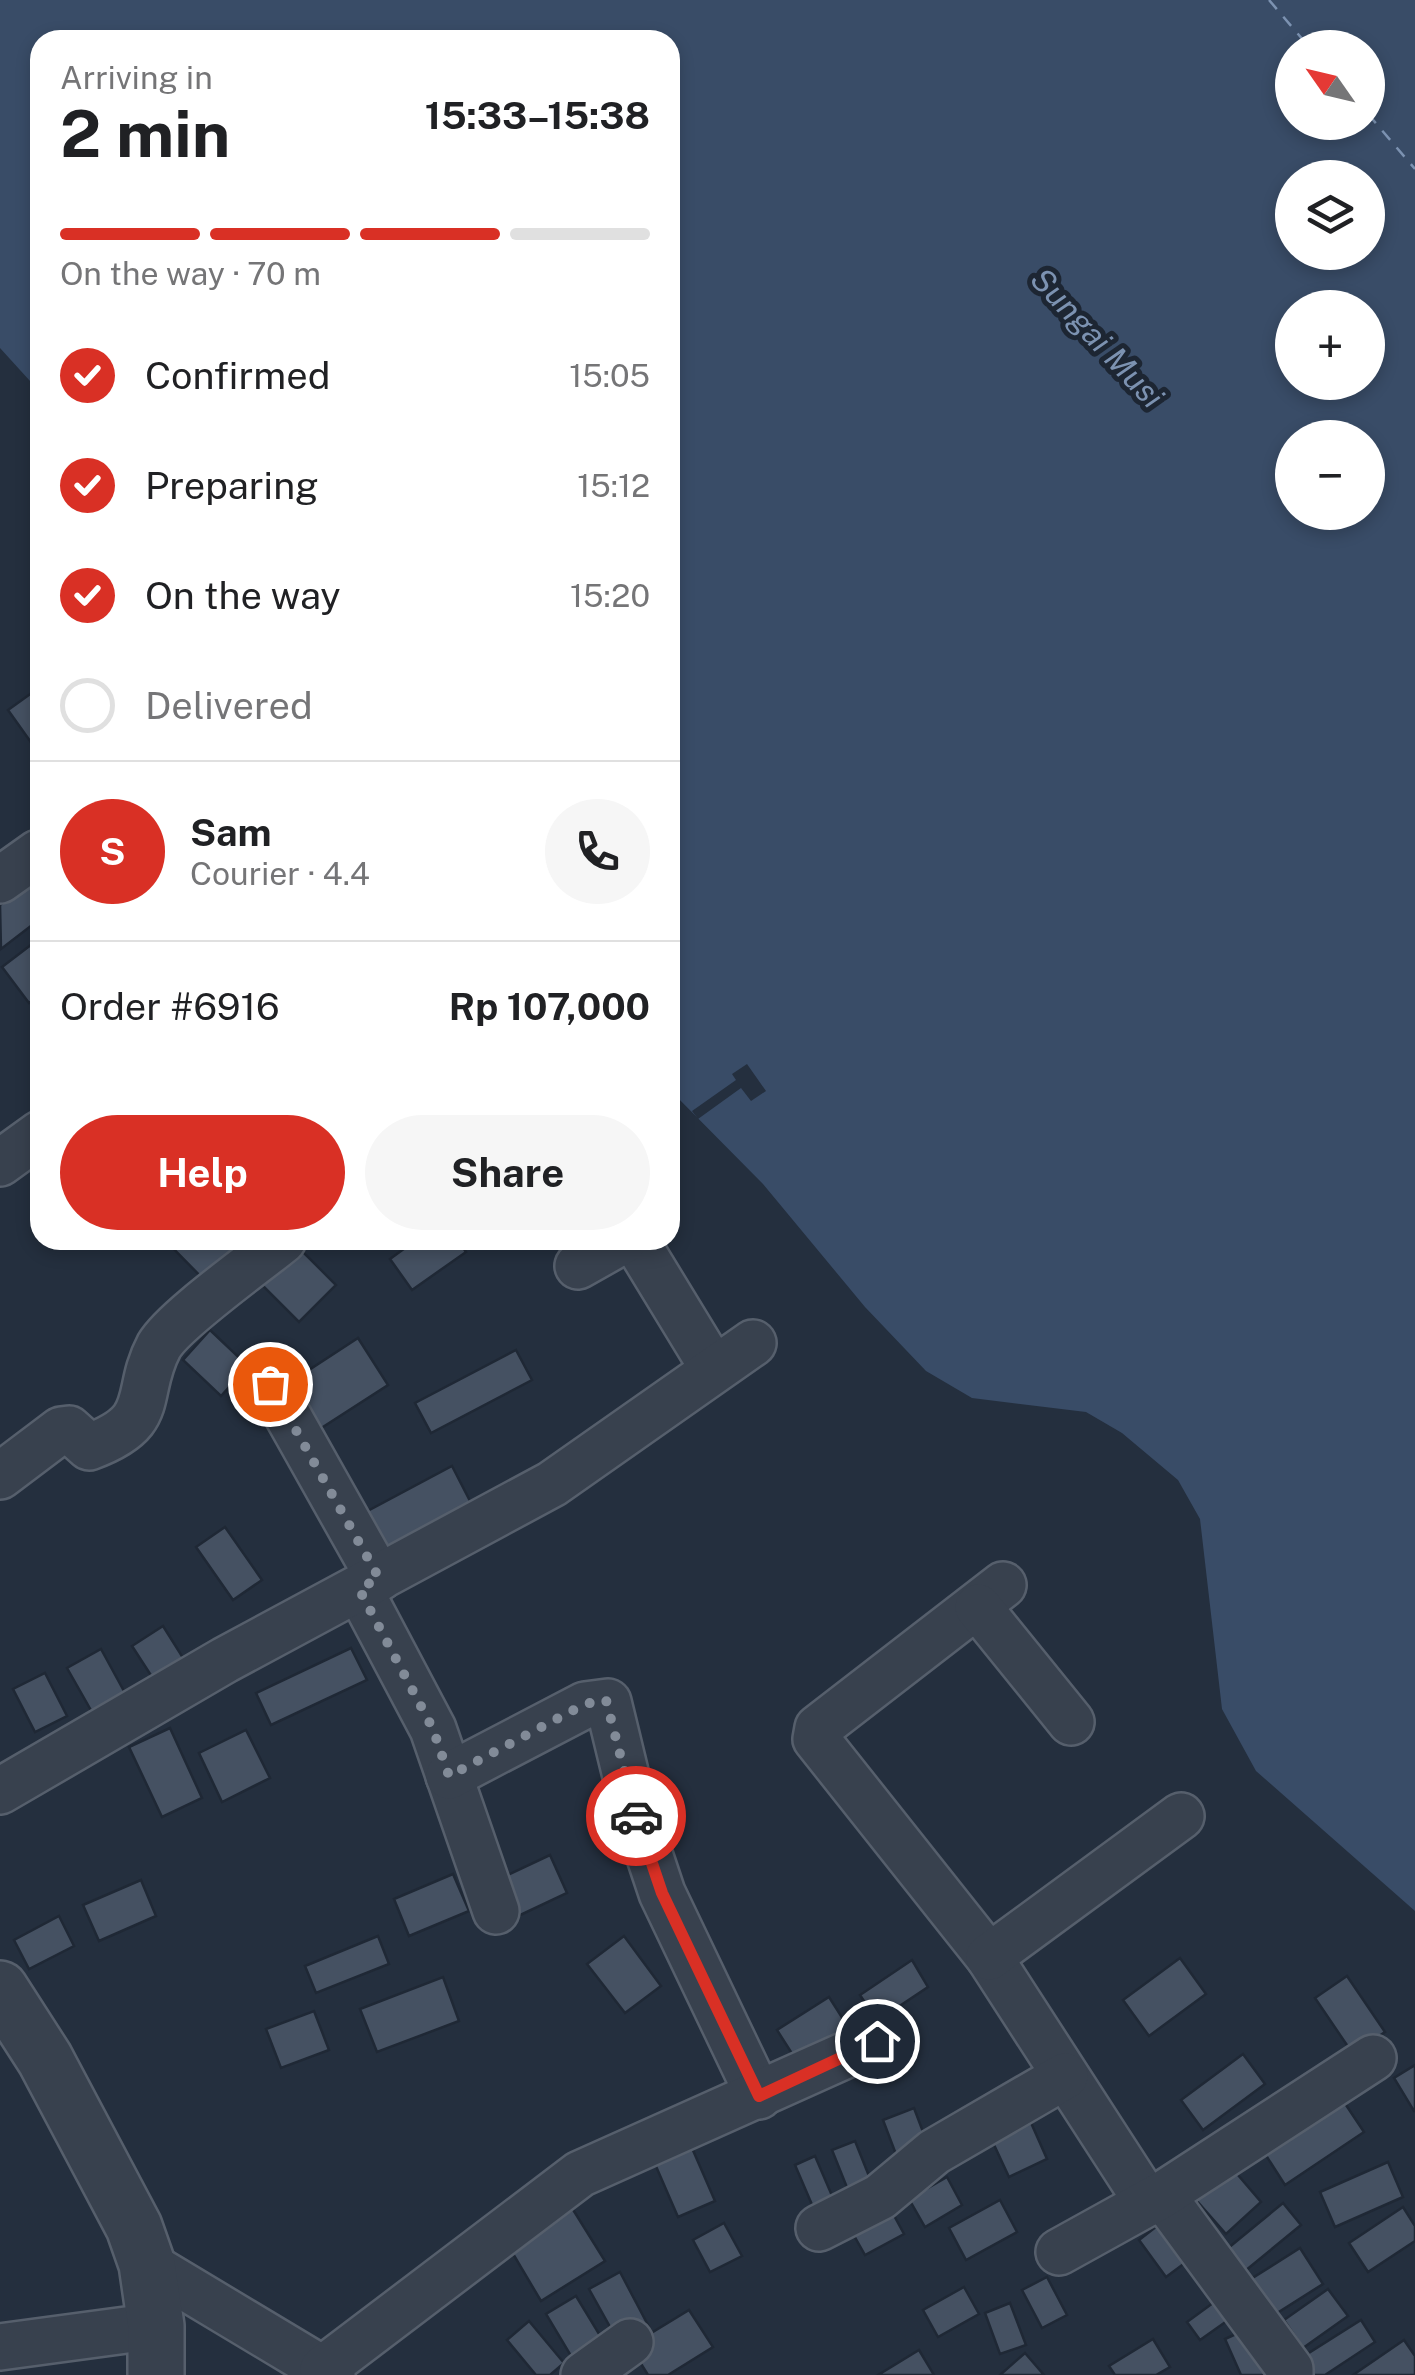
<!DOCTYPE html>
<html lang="en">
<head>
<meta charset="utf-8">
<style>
	body { margin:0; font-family:"Public Sans",sans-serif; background:#f6f6f6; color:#202124; height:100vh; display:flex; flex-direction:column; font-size:38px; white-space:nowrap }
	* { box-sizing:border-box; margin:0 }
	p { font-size:32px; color:#757577 }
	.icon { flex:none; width:55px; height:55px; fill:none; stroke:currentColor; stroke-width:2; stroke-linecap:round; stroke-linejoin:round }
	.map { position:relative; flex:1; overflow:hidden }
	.side { position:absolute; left:30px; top:30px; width:650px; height:1220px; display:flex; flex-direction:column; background:#fff; border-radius:30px; box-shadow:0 5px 15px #0003 }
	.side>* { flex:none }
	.needle { width:65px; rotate:304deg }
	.tools { position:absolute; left:1275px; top:30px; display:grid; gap:20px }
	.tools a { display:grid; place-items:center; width:110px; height:110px; border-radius:50%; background:#fff; box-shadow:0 5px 15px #0003; font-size:50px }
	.pin { position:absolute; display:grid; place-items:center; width:85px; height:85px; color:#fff; margin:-42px; border:5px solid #fff; border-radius:50%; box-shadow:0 2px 10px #0007 }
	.courier { position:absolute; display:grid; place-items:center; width:100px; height:100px; margin:-50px; border:8px solid #d93025; border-radius:50%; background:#fff; color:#222; box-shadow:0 2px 12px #0007 }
	.headline em { font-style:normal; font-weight:700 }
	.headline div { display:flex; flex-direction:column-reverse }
	.headline { display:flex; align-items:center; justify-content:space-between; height:170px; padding:0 30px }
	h1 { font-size:65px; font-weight:700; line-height:75px }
	.bar { display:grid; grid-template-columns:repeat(4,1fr); gap:15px 10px; align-content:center; height:120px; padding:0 30px }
	.bar i { height:12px; border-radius:8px; background:#e0e0e0 }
	.bar .selected { background:#d93025 }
	.bar p { grid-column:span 4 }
	.line { display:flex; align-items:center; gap:25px; padding:0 30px; border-top:2px solid #e0e0e0 }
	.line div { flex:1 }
	.round { display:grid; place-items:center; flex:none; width:105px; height:105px; border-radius:52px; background:#f6f6f6 }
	ol { padding:0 30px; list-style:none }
	li { display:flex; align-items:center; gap:30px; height:110px }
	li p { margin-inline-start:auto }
	li .icon { padding:10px; border-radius:50%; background:#d93025; color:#fff; stroke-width:4 }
	li:last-child { color:#757577 }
	li i { width:55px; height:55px; border:5px solid #e0e0e0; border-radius:50% }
	.cta { display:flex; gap:20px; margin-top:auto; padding:20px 30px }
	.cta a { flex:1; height:115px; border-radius:60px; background:#d93025; color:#fff; font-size:40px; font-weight:700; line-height:115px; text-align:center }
	.cta a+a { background:#f6f6f6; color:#202124 }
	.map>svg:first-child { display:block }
	.water { fill:#394c67; fill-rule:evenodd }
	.pier { fill:#242f3e }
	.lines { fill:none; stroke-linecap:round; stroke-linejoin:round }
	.ferry { stroke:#7c92b1; stroke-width:2.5; stroke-dasharray:12 10; stroke-linecap:butt }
	.building { fill:#455162; stroke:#1f2835; stroke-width:2.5 }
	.minor-casing { stroke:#565f6c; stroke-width:50 }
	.tertiary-casing { stroke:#565f6c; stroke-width:60 }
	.minor { stroke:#38414e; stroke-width:45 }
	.tertiary { stroke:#38414e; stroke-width:55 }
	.done { stroke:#828b98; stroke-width:10; stroke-dasharray:0 18 }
	.route { stroke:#d93025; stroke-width:12 }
	.labels { text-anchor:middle; stroke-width:10; stroke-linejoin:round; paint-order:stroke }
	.water-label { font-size:32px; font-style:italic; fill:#7c92b1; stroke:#1d2633 }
</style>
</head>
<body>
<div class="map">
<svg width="1415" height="2375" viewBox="0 0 1415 2375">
	<rect width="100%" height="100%" fill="#242f3e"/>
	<path class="water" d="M 0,0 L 1415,0 L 1415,1911 L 1256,1771 L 1222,1709 L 1200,1519 L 1178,1480 L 1122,1433 L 1086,1412 L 972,1398 L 926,1371 L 865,1307 L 763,1184 L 670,1090 L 670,40 L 40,40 L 40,392 L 0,348 ZM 1292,48 L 1368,48 L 1368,122 L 1292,122 ZM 1292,178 L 1368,178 L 1368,252 L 1292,252 ZM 1292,308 L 1368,308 L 1368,382 L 1292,382 ZM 1292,438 L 1368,438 L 1368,512 L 1292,512 Z"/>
	<polygon class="pier" points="747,1064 766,1091 751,1101 741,1088 698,1119 692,1111 736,1080 732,1074"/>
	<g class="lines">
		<g class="ferry">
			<polyline points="1269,0 1310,48"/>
			<polyline points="1368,114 1415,169"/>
		</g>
	</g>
	<g class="building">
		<polygon points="40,687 40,755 8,710"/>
		<polygon points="40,873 40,919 1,949 0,905"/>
		<polygon points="40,938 40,995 29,1003 2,967"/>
		<polygon points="165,1240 231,1240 245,1254 211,1287"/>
		<polygon points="416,1240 458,1240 466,1252 412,1290 390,1259"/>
		<polygon points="297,1246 336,1285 299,1322 260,1283"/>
		<polygon points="210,1330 248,1366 221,1396 183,1360"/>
		<polygon points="358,1338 388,1385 312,1434 283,1387"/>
		<polygon points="516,1350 532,1380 431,1433 415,1403"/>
		<polygon points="452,1466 471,1503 382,1551 362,1514"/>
		<polygon points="225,1527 262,1580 233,1600 196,1547"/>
		<polygon points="163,1626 185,1661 154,1680 132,1646"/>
		<polygon points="351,1648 367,1680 271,1725 256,1693"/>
		<polygon points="101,1649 125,1693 92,1712 67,1668"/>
		<polygon points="45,1673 67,1716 35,1732 13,1689"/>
		<polygon points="170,1728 202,1798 162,1817 129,1747"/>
		<polygon points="246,1730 270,1778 222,1802 199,1753"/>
		<polygon points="550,1855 567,1893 514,1918 497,1880"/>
		<polygon points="453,1874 469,1911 409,1936 394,1899"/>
		<polygon points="141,1880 156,1916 99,1941 83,1905"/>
		<polygon points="59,1916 74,1946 29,1969 14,1940"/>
		<polygon points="378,1936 389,1964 316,1993 305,1966"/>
		<polygon points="624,1936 661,1986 625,2013 587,1964"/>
		<polygon points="1180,1958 1206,1994 1149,2036 1123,2000"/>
		<polygon points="912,1960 928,1987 877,2021 860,1995"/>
		<polygon points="1347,1976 1385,2032 1353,2054 1315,1998"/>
		<polygon points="443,1977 459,2021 377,2052 360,2009"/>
		<polygon points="829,1997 850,2030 798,2063 777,2030"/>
		<polygon points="314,2011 329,2050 281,2068 266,2029"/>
		<polygon points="1243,2054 1265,2084 1203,2130 1181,2100"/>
		<polygon points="1415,2065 1415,2111 1414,2111 1394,2078"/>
		<polygon points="1338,2093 1364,2132 1285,2185 1260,2146"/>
		<polygon points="914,2108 928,2145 897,2157 883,2120"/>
		<polygon points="1028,2116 1047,2159 1009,2177 989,2134"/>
		<polygon points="855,2141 871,2181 848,2190 832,2150"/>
		<polygon points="692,2148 715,2201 678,2217 655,2164"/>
		<polygon points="815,2156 833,2198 813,2207 795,2165"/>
		<polygon points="1226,2161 1261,2202 1226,2234 1190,2193"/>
		<polygon points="1388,2162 1403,2197 1335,2227 1320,2192"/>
		<polygon points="947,2177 962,2205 925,2227 909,2199"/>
		<polygon points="1000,2200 1017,2232 966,2260 949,2228"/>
		<polygon points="1283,2203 1301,2225 1245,2271 1227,2249"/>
		<polygon points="1403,2207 1415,2226 1415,2241 1368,2272 1349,2243"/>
		<polygon points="572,2208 605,2261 541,2301 509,2247"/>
		<polygon points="891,2210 904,2234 865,2255 852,2232"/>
		<polygon points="1170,2216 1197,2254 1166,2277 1139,2240"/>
		<polygon points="724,2223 742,2256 710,2272 693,2240"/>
		<polygon points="1300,2248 1323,2284 1274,2315 1251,2279"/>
		<polygon points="620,2272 649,2327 619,2343 589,2289"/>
		<polygon points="1047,2277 1067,2315 1042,2328 1022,2290"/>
		<polygon points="964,2287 979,2314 938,2337 923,2310"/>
		<polygon points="1328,2289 1348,2316 1303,2348 1284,2320"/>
		<polygon points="1228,2292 1241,2311 1200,2340 1187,2322"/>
		<polygon points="576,2296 607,2347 577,2366 546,2314"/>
		<polygon points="1010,2303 1026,2345 1000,2354 985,2313"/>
		<polygon points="689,2310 713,2347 668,2375 648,2375 630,2346"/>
		<polygon points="1361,2320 1375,2342 1325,2375 1300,2375 1293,2363"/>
		<polygon points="529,2321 564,2363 550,2375 536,2375 507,2340"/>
		<polygon points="1256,2325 1278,2375 1241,2375 1225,2339"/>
		<polygon points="1153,2339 1170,2367 1156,2375 1115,2375 1109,2366"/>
		<polygon points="1404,2340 1415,2356 1415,2375 1353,2375"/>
		<polygon points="919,2350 934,2375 878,2375"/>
		<polygon points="1025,2353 1044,2375 1000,2375"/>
	</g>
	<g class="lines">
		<defs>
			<g id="minor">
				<polyline points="0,880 38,853"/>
				<polyline points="0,1163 40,1134"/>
				<polyline points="635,1240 713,1368"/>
				<polyline points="578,1266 624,1240"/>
				<polyline points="270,1384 379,1578"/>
				<path d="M 0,1476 L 61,1430 L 69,1429 L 89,1447 C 160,1421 133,1395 159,1346 C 174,1320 255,1263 283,1240"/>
				<polyline points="1003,1585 818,1728 816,1739 989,1957 1148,2203"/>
				<polyline points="359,1589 433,1729 496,1911"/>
				<polyline points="978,1607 1071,1722"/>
				<polyline points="449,1776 585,1705 608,1702 634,1809 662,1893 759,2096"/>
				<polyline points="0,1791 225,1660 552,1484 753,1343"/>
				<polyline points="989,1957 1181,1816"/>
				<polyline points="1162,2195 1290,2369 1290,2375"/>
				<polyline points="819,2228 880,2197 934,2152 1065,2076"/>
				<polyline points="1059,2252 1162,2195 1373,2058"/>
				<polyline points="147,2264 332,2375"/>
				<polyline points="0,2347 156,2326"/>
				<polyline points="323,2369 580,2174 877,2041"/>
				<polyline points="584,2375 630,2342"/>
			</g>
			<polyline id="tertiary" points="0,1989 45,2059 134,2227 147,2264 156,2326 156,2375"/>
		</defs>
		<use href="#minor" class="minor-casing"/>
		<use href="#tertiary" class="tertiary-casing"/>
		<use href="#minor" class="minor"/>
		<use href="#tertiary" class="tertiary"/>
	</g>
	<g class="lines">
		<polyline class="done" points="270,1384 379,1578 359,1589 433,1729 449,1776 585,1704 606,1700 636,1816"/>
		<polyline class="route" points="636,1816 662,1893 759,2096 877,2041"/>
	</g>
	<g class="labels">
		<g class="water-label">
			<text transform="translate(1097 338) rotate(47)" y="11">Sungai Musi</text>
		</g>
	</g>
</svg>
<div class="tools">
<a><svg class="needle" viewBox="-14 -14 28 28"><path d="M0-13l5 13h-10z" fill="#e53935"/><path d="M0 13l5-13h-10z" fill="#757577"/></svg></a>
<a><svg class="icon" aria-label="layers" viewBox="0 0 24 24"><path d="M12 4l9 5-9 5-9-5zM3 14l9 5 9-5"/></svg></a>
<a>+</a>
<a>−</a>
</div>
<div class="pin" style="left:270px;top:1384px;background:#ea580c"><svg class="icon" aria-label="bag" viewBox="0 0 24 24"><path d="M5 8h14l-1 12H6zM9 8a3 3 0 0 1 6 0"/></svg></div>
<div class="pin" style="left:877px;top:2041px;background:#1f2937"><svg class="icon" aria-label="home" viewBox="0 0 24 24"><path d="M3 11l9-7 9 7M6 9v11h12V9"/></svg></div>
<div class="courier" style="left:636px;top:1816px"><svg class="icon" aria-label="car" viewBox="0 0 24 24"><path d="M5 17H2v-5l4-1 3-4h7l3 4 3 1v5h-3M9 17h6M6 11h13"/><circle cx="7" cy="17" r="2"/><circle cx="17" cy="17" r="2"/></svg></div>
<section class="side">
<div class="headline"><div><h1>2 min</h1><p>Arriving in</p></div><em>15:33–15:38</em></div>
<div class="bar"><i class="selected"></i><i class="selected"></i><i class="selected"></i><i></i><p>On the way · 70 m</p></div>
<ol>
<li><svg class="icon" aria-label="check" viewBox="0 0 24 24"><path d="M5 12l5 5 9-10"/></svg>Confirmed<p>15:05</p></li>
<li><svg class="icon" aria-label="check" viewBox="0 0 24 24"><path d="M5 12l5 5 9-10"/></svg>Preparing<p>15:12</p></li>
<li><svg class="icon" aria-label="check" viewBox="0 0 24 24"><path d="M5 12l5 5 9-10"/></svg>On the way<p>15:20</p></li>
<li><i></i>Delivered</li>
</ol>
<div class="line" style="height:180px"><b class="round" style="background:#d93025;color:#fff">S</b><div><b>Sam</b><p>Courier · 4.4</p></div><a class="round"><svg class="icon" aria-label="phone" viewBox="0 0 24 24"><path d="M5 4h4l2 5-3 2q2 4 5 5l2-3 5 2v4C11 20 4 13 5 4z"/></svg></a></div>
<div class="line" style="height:130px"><div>Order #6916</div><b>Rp 107,000</b></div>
<div class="cta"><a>Help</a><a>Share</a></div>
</section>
</div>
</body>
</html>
